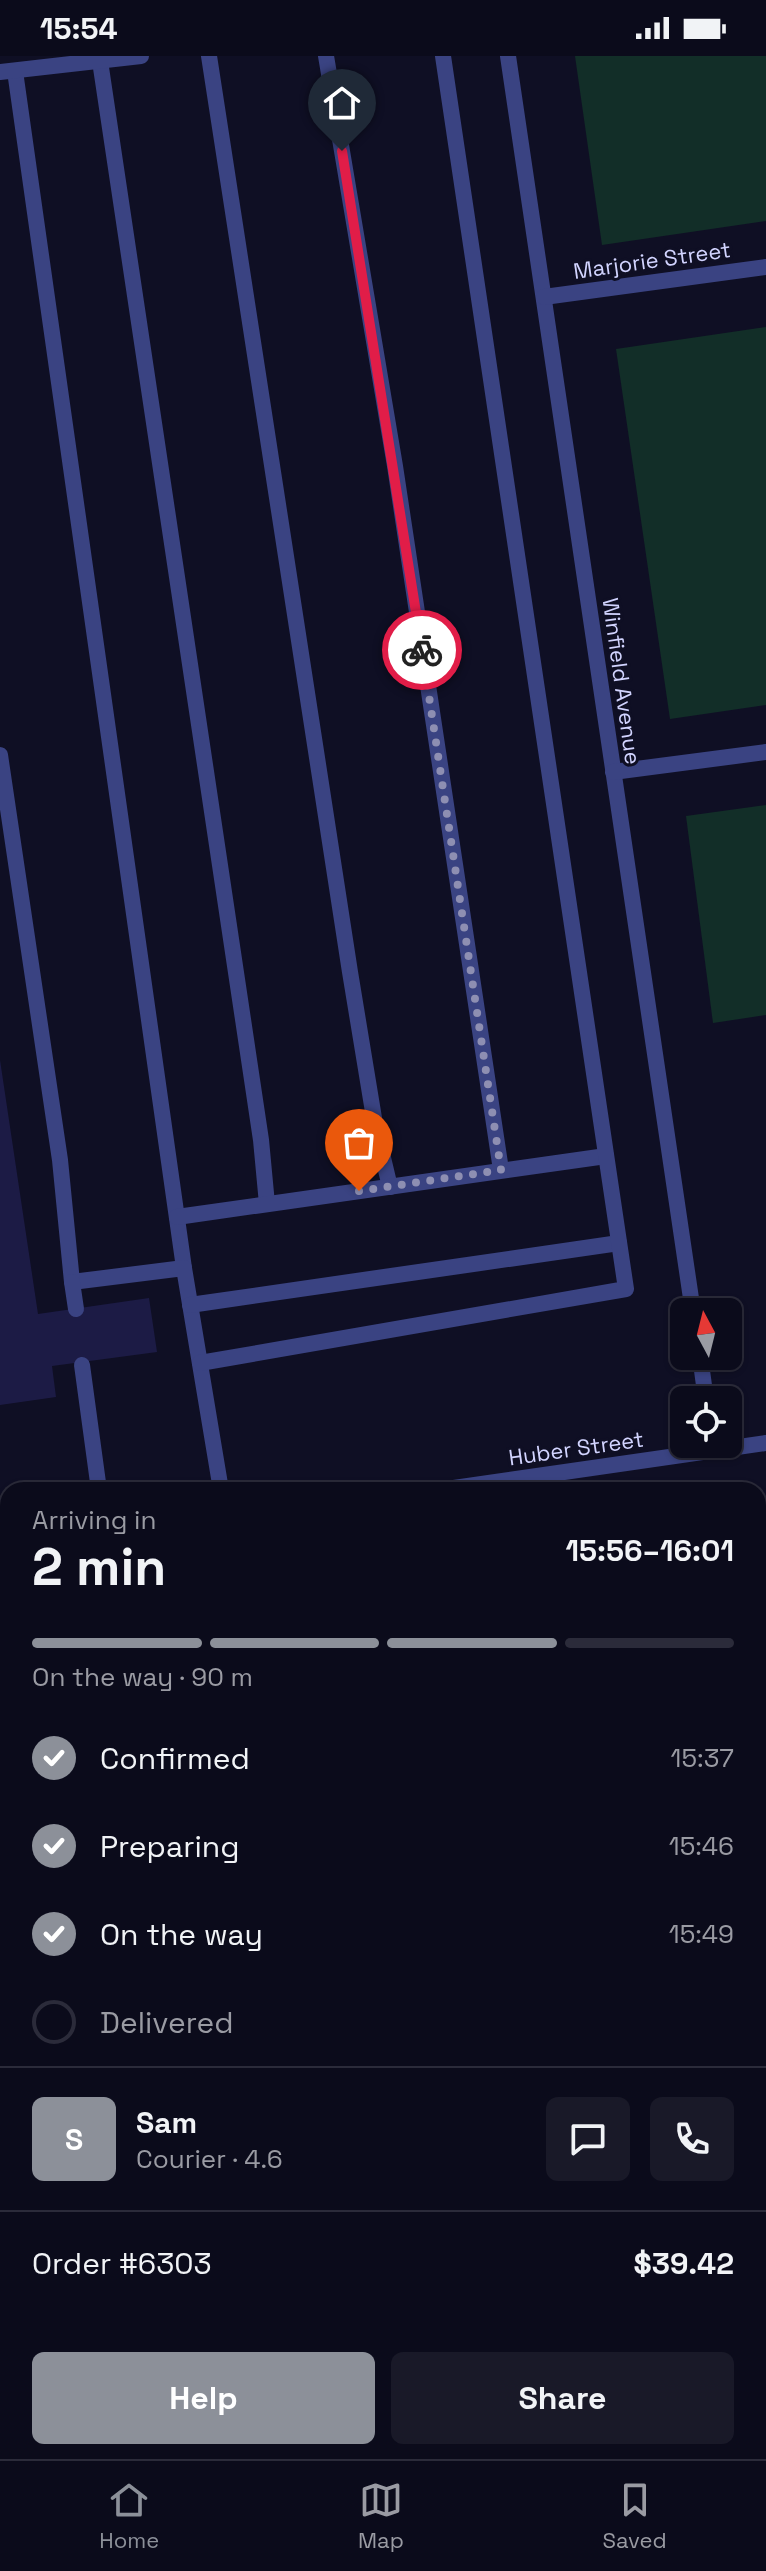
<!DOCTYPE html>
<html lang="en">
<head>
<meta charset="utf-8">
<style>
	body { margin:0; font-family:"Space Grotesk",sans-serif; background:#191928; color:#f1f3f6; height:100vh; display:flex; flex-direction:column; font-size:30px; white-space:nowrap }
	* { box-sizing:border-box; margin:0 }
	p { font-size:26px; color:#9a9ba3 }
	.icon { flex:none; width:44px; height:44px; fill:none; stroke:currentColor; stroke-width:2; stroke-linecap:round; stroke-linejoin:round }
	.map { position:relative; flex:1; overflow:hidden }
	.side { position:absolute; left:0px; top:1426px; width:766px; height:978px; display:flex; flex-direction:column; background:#0b0b1b; border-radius:24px 24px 0 0; box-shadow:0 2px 6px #0004,0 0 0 2px #2b2b3a }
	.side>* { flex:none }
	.needle { width:52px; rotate:353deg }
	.buttons { position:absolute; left:670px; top:1242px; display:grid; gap:16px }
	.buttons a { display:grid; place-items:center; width:72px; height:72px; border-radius:12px; background:#0b0b1b; box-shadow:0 2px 6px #0004,0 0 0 2px #2b2b3a; font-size:40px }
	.pin { position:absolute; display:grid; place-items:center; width:68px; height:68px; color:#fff; margin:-82px -34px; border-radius:50% 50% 50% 0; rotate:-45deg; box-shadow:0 0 8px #0007 }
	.pin .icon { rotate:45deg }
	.courier { position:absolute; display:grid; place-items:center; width:80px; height:80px; margin:-40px; border:6px solid #e11d48; border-radius:50%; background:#fff; color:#222; box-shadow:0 2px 10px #0007 }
	.headline em { font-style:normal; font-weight:800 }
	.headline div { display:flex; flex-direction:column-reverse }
	.headline { display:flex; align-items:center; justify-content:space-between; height:136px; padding:0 32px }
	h1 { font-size:52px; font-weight:800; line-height:60px }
	.bar { display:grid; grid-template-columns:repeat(4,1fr); gap:12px 8px; align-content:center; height:96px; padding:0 32px }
	.bar i { height:10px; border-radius:6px; background:#2b2b3a }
	.bar .current { background:#8c9099 }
	.bar p { grid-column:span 4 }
	.line { display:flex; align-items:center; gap:20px; padding:0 32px; border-top:2px solid #2b2b3a }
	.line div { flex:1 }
	.round { display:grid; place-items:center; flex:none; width:84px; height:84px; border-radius:12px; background:#191928 }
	ol { padding:0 32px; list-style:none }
	li { display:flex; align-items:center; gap:24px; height:88px }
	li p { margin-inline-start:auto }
	li .icon { padding:8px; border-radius:50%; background:#8c9099; color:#fff; stroke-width:4 }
	li:last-child { color:#9a9ba3 }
	li i { width:44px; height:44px; border:4px solid #2b2b3a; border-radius:50% }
	.action { display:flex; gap:16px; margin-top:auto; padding:16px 32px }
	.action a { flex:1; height:92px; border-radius:12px; background:#8c9099; color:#fff; font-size:32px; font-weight:800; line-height:92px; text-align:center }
	.action a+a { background:#191928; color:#f1f3f6 }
	.status { display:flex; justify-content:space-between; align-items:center; height:56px; padding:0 40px; background:#0b0b1b; direction:ltr }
	.status svg { height:22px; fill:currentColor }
	.dock { display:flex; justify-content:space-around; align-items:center; height:112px; border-top:2px solid #2b2b3a; background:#0b0b1b; font-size:22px; color:#9a9ba3 }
	.dock a { display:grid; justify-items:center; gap:4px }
	.dock .current { color:#8c9099 }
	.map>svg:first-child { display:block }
	.green { fill:#122e28 }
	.building { fill:#1c1b45 }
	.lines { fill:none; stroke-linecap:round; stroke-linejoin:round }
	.service { stroke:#3a4382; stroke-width:16 }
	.minor { stroke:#3a4382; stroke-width:16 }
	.done { stroke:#8e8fb2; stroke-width:8; stroke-dasharray:0 14.4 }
	.route { stroke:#e11d48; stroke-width:10 }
	.labels { text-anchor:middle; stroke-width:6; stroke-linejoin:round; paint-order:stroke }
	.street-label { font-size:22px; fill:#d2d4ff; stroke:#0f0f24 }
</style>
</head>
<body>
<div class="status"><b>15:54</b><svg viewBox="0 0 49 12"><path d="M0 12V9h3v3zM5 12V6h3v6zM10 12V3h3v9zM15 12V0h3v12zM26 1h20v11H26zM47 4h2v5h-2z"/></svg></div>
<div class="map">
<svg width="766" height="2403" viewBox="0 0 766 2403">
	<rect width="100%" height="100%" fill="#0f0f24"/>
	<g class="green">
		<polygon points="575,0 766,0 766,165 602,189"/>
		<polygon points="766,271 766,649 670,663 616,293"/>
		<polygon points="766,749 766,959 713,967 686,760"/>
		<polygon points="766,1891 766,2403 295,2403 294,2396 758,2396 758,1893"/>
	</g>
	<polygon class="building" points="0,1004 38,1258 149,1242 157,1296 52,1310 56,1341 0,1349"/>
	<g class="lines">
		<g class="service">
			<polyline points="209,0 350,916 375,1068 390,1131"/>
			<polyline points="326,0 395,410 501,1114"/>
			<polyline points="508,0 693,1256"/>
			<polyline points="100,5 261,1084 267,1148"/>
			<polyline points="15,15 184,1212"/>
			<polyline points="0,16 141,0"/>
			<polyline points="544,241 766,211"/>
			<polyline points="0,699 60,1104 72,1226 184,1212 221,1434"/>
			<polyline points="613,716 766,696"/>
			<polyline points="177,1161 606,1100"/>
			<polyline points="72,1226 76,1253"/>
			<polyline points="190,1249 619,1187"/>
			<polyline points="700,1300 706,1344"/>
			<polyline points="200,1307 626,1233 443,0"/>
			<polyline points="82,1309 99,1434"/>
			<polyline points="758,1530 766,1529"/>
			<polyline points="758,1819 766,1818"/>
			<polyline points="256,2396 257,2403"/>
		</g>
		<g class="minor">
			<polyline points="440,1434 766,1387"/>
			<polyline points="0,1498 8,1497"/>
		</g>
	</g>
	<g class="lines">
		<polyline class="done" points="359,1135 501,1114 422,594"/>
		<polyline class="route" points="342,95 422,594"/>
	</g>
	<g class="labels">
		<g class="street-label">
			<text transform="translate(652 204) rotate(-8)" y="8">Marjorie Street</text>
			<text transform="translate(622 625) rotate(82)" y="8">Winfield Avenue</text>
			<text transform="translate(576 1392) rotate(-8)" y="8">Huber Street</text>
		</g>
	</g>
</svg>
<div class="buttons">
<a><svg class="needle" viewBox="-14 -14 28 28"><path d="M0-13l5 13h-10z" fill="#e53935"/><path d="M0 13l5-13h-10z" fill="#9a9ba3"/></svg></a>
<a><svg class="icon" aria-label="locate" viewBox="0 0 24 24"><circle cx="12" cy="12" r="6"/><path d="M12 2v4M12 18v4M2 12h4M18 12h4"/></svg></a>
</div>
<div class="pin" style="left:359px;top:1135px;background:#ea580c"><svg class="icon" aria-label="bag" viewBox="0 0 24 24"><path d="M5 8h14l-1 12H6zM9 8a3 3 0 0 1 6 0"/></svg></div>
<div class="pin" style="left:342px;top:95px;background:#1f2937"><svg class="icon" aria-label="home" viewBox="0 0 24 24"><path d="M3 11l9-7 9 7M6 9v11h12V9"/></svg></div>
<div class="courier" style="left:422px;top:594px"><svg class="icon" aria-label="bike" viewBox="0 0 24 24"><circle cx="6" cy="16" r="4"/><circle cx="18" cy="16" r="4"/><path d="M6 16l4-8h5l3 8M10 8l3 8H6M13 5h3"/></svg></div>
<section class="side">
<div class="headline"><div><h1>2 min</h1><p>Arriving in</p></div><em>15:56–16:01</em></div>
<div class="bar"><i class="current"></i><i class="current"></i><i class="current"></i><i></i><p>On the way · 90 m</p></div>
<ol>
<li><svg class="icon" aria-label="check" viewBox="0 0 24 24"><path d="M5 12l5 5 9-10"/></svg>Confirmed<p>15:37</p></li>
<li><svg class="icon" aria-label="check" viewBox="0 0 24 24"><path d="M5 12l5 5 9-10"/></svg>Preparing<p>15:46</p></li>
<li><svg class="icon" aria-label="check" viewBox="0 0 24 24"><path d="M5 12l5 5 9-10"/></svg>On the way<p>15:49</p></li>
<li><i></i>Delivered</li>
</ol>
<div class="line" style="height:144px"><b class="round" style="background:#8c9099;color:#fff">S</b><div><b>Sam</b><p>Courier · 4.6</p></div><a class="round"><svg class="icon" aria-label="chat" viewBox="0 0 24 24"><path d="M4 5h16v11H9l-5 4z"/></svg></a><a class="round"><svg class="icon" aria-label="phone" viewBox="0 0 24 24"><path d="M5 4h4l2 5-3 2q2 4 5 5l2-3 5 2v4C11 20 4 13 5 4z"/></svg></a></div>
<div class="line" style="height:104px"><div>Order #6303</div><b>$39.42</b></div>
<div class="action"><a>Help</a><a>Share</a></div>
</section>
</div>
<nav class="dock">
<a class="current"><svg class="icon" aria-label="home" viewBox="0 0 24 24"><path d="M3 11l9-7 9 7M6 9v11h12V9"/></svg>Home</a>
<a><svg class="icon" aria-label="map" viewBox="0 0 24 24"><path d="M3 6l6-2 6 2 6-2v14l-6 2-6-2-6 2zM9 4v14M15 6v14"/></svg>Map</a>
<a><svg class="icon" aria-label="saved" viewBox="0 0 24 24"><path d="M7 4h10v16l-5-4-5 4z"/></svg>Saved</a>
</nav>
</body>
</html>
